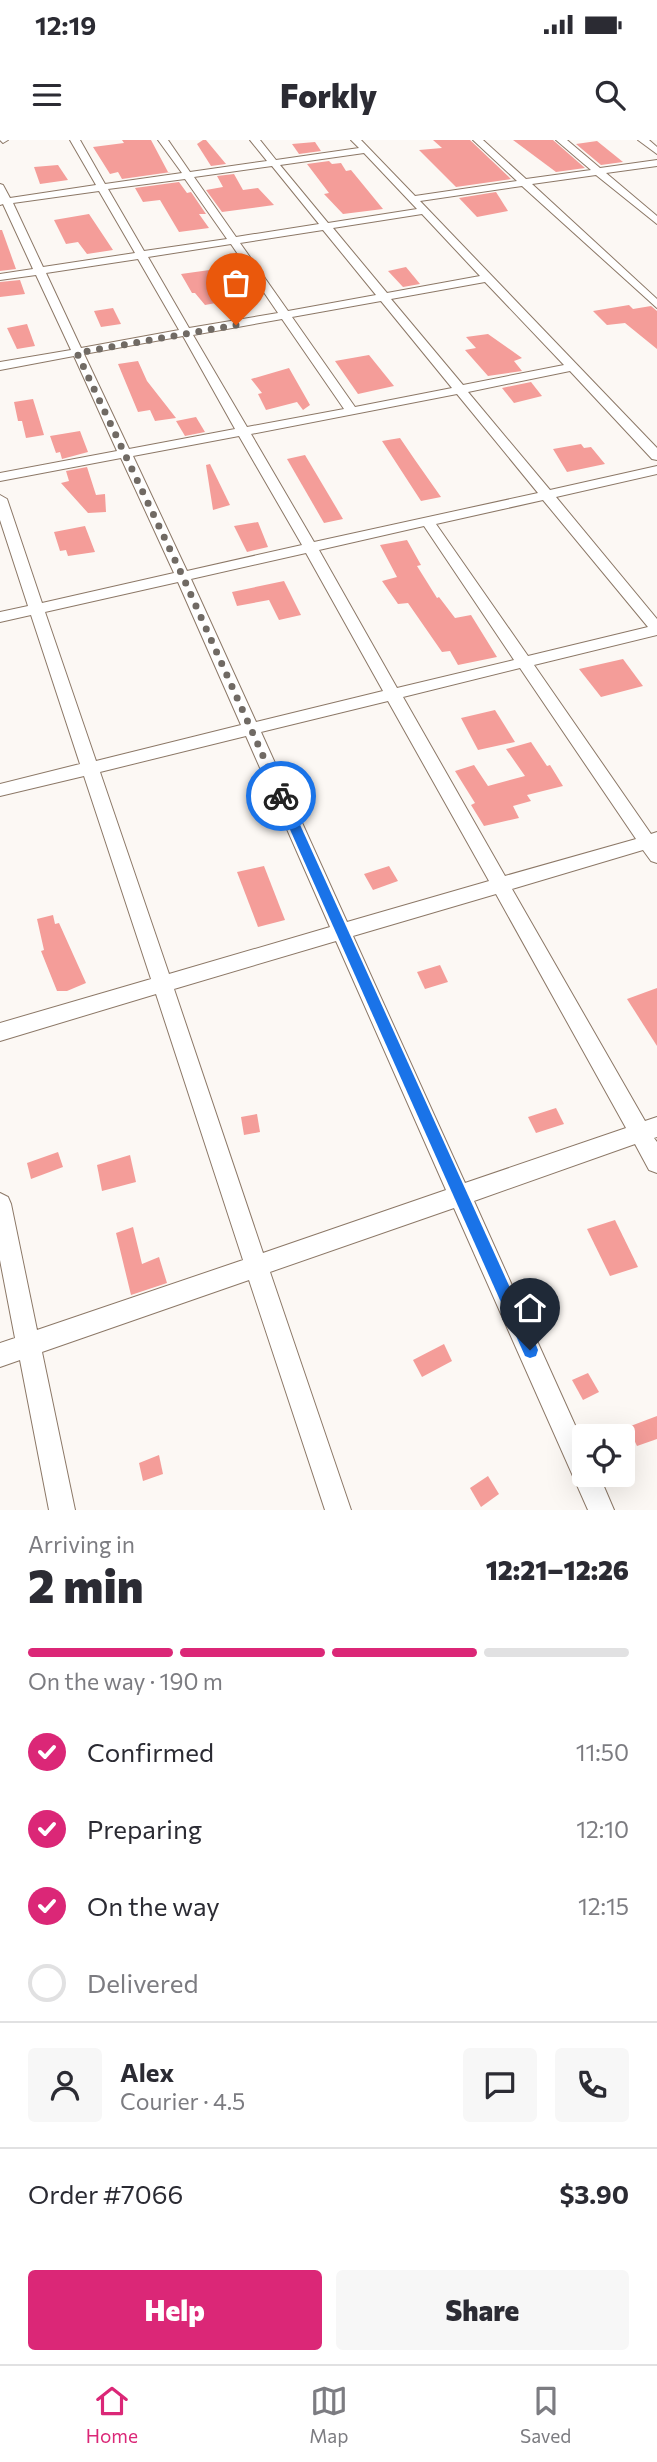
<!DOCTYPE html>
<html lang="en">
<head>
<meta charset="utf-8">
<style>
	body { margin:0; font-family:Commissioner,sans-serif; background:#f7f7f7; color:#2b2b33; height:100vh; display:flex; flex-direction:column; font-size:26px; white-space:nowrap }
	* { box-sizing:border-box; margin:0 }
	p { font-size:23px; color:#7c7c81 }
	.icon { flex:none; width:38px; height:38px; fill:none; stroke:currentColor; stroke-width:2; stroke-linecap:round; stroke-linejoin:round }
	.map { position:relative; height:1370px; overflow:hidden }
	.side { display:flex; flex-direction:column; background:#fff; flex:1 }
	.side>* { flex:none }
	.tools { position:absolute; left:572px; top:1284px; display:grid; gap:14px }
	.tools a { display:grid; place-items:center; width:63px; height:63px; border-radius:7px; background:#fff; box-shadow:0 7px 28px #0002; font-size:35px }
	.pin { position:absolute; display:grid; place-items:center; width:60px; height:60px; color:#fff; margin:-72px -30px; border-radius:50% 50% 50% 0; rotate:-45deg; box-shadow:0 0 7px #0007 }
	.pin .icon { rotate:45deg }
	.courier { position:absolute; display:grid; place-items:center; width:70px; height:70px; margin:-35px; border:5px solid #1a73e8; border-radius:50%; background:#fff; color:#222; box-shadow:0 2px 9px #0007 }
	.summary em { font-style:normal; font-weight:800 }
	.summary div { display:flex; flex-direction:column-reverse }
	.summary { display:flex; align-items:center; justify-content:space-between; height:119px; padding:0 28px }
	h1 { font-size:46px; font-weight:800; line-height:52px }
	.bar { display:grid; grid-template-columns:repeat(4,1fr); gap:10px 7px; align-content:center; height:84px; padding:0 28px }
	.bar i { height:9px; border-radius:5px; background:#e1e1e2 }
	.bar .selected { background:#db2777 }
	.bar p { grid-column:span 4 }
	.line { display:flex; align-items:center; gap:18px; padding:0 28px; border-top:2px solid #e1e1e2 }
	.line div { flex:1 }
	.round { display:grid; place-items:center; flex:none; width:74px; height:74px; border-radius:7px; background:#f7f7f7 }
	ol { padding:0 28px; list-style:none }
	li { display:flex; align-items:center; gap:21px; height:77px }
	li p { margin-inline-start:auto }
	li .icon { padding:7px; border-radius:50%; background:#db2777; color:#fff; stroke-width:4 }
	li:last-child { color:#7c7c81 }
	li i { width:38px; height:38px; border:4px solid #e1e1e2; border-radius:50% }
	.action { display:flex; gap:14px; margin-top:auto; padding:14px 28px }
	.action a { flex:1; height:80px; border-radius:7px; background:#db2777; color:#fff; font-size:28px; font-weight:800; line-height:80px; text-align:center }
	.action a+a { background:#f7f7f7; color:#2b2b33 }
	.status { display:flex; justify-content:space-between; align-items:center; height:49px; padding:0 35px; background:#fff; direction:ltr }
	.status svg { height:19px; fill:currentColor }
	header { display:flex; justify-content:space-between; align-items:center; height:91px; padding:0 28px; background:#fff; font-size:32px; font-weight:800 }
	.tab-bar { display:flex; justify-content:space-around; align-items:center; height:98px; border-top:2px solid #e1e1e2; background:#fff; font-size:19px; color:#7c7c81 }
	.tab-bar a { display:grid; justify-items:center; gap:4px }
	.tab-bar .selected { color:#db2777 }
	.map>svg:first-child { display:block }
	.building { fill:#f49d99 }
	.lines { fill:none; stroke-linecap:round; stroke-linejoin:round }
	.minor-casing { stroke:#8c7867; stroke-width:2 }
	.minor { fill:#fff; fill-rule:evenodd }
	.route { fill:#1a73e8 }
	.done { stroke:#706a64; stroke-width:7; stroke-dasharray:0 12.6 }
</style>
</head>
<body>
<div class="status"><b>12:19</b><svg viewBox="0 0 49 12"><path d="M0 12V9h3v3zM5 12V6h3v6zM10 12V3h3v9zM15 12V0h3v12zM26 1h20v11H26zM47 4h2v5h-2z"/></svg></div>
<header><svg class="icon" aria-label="menu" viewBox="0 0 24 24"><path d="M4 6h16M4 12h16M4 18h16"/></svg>Forkly<svg class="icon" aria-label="search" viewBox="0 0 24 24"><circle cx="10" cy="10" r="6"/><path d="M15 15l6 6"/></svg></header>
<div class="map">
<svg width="657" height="1370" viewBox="0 0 657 1370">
	<rect width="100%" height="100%" fill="#fcf8f4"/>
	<g class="building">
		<polygon points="122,0 151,0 168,32 171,32 122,39 118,32 110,34 93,7 124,3"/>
		<polygon points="203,0 206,0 226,24 211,26 197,4"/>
		<polygon points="433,0 470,0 511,39 456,47 419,10 442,8"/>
		<polygon points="513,0 553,0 585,28 556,32"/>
		<polygon points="597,1 623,22 601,25 576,4"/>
		<polygon points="315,2 321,11 299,14 292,4"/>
		<polygon points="329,21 332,24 341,23 346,31 351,30 383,69 343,74 324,54 329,53 307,24"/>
		<polygon points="58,25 68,40 40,44 34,27"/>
		<polygon points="234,34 243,50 258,48 274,65 222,72 206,50 223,47 217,36"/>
		<polygon points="179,42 187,53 191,52 206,74 199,74 209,88 179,92 160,60 143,62 135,48"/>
		<polygon points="496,52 508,71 477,77 459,58"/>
		<polygon points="89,74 113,110 87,114 78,102 66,104 54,80"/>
		<polygon points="0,90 2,90 16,129 0,131"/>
		<polygon points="231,127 238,159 205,165 195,153 192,153 181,134"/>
		<polygon points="406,127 420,144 403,147 388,131"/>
		<polygon points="20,140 25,154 0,157 0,142"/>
		<polygon points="629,165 633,169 651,166 657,171 657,209 625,183 607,185 593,171"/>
		<polygon points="113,168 121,184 101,187 94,171"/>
		<polygon points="27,184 35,206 17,209 7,188"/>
		<polygon points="488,194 522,218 514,221 522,231 488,236 465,210 476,208 466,197"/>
		<polygon points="369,215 394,246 358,254 335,221"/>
		<polygon points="138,221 147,241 176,278 155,281 150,270 138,272 118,224"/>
		<polygon points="289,228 310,265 303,270 297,262 266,270 258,254 262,253 251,239"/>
		<polygon points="531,242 542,256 514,263 502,248"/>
		<polygon points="33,259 44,295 26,298 22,281 18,281 14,262"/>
		<polygon points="196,277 205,292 185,296 176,281"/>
		<polygon points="80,291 88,312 62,319 60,312 56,313 50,296"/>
		<polygon points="400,298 415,320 441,357 421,361 382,301"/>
		<polygon points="581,304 584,308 591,307 605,324 567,332 553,309"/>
		<polygon points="305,315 343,379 324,383 287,319"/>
		<polygon points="210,324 230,365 213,370 206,325"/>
		<polygon points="87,327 96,355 105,354 106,372 88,373 61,343 69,341 66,331"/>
		<polygon points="258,382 268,407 247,412 234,386"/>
		<polygon points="85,386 95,412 68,416 66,410 60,411 54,392"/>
		<polygon points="407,400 421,425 417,426 437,458 439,457 455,478 471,475 497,517 458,525 450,511 442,512 408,463 398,464 382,441 397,437 380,405"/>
		<polygon points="284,441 301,475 279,480 269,460 237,466 232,452"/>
		<polygon points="623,519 643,546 601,557 579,529"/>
		<polygon points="495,570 515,602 478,610 461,578"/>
		<polygon points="531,602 547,626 550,625 563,646 527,655 531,661 513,666 519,678 484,686 471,665 475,663 455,631 474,625 488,646 525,636 506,609"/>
		<polygon points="264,726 285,780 258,787 237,732"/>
		<polygon points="389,726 398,741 373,750 364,734"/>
		<polygon points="53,775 55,784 59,783 86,843 67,851 57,851 41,811 44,810 37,779"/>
		<polygon points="440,825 448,842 425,849 417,832"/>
		<polygon points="657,848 657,906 627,859"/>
		<polygon points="556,968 564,984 536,993 528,977"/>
		<polygon points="257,974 260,992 244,995 241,977"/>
		<polygon points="58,1012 63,1027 31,1039 27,1023"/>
		<polygon points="130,1015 136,1042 102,1051 97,1025"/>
		<polygon points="615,1080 638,1127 610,1136 587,1089"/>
		<polygon points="133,1087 142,1124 159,1117 167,1143 131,1155 116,1093"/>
		<polygon points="444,1204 452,1221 422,1237 413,1220"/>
		<polygon points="588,1233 599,1252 583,1260 572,1240"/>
		<polygon points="657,1276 657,1299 637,1306 628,1287"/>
		<polygon points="159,1315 163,1334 143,1341 139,1323"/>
		<polygon points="488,1336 499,1354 481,1367 470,1348"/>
	</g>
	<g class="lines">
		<defs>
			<g id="minor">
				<polygon points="0,0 8,0 3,3"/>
				<path d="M 70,0 L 80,0 L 105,44 L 182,33 L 158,0 L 168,0 L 190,32 L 267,21 L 250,0 L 260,0 L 276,20 L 359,8 L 351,0 L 361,0 L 415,56 L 517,41 L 473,0 L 483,0 L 526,39 L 591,30 L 556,0 L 567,0 L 600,28 L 657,20 L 657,26 L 606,33 L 657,76 L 657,84 L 596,35 L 532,44 L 657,159 L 657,168 L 522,46 L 420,61 L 657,308 L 657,320 L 652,319 L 570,231 L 468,252 L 550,350 L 657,326 L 657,334 L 556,357 L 657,479 L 657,495 L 534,525 L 651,694 L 657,692 L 657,723 L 651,721 L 643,710 L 512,749 L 645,981 L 657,977 L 657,997 L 654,998 L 657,1002 L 657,1033 L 649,1030 L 635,1004 L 474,1061 L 584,1305 L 584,1335 L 599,1335 L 614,1370 L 588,1370 L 454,1068 L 270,1132 L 351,1370 L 325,1370 L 249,1140 L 42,1212 L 75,1370 L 49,1370 L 20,1220 L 0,1227 L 0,1203 L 15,1198 L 0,1120 L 0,1053 L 8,1057 L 11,1064 L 37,1190 L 243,1120 L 156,854 L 0,901 L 0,883 L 151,839 L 84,636 L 0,656 L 0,644 L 80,624 L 31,475 L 0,482 L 0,472 L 28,466 L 0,380 L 0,355 L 7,359 L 42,463 L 174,433 L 121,318 L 0,341 L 0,333 L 117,311 L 74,216 L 0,230 L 0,222 L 71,210 L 36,135 L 0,140 L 0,134 L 33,129 L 3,64 L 0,65 L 0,44 L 3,45 L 10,58 L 96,45 ZM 364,13 L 417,69 L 328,83 L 280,25 ZM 272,26 L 319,84 L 236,97 L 194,37 ZM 185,39 L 227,99 L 144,111 L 108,49 ZM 99,51 L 135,113 L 43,127 L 13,63 ZM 422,74 L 480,136 L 387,153 L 333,88 ZM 323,90 L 376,155 L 288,171 L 240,103 ZM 231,104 L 278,173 L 189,188 L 148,117 ZM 138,119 L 179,190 L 81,208 L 46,133 ZM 485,142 L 564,225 L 463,245 L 391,159 ZM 381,161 L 452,248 L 355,267 L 292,177 ZM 282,179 L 344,269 L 247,287 L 193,195 ZM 183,196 L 235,289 L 129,309 L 84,214 ZM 457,254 L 538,353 L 314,402 L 251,294 ZM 239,296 L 302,405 L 187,431 L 133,316 ZM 543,360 L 648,487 L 528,516 L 436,384 ZM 424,386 L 514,520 L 397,548 L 319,410 ZM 306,413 L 383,551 L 256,582 L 191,439 ZM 178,442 L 241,585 L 96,621 L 45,472 ZM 520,528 L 636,699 L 505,736 L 403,557 ZM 388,561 L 489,741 L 347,782 L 261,592 ZM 246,596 L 330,787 L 169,834 L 100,632 ZM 496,754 L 626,988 L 465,1043 L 353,796 ZM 336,801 L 446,1050 L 263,1113 L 174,849 Z"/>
				<polygon points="638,0 649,0 657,7 657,14"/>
			</g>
		</defs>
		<use href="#minor" class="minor-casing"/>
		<use href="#minor" class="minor"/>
	</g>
	<polygon class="route" points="281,652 287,656 536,1205 538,1210 536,1216 530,1218 525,1216 275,656"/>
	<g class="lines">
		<polyline class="done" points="236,185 77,213 183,437 281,656"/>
	</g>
</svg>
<div class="tools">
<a><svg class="icon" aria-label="locate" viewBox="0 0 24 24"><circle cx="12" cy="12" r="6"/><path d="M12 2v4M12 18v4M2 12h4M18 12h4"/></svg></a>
</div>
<div class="pin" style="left:236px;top:185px;background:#ea580c"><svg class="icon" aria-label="bag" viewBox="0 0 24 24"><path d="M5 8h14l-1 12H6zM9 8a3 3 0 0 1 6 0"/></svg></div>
<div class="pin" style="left:530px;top:1210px;background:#1f2937"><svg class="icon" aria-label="home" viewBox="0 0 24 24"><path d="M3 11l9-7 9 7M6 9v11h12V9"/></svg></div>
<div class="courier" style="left:281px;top:656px"><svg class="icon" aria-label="bike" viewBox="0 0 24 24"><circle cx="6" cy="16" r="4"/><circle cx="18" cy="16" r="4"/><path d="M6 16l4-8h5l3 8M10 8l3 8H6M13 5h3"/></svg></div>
</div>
<section class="side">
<div class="summary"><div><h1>2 min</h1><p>Arriving in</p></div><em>12:21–12:26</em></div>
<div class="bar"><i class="selected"></i><i class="selected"></i><i class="selected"></i><i></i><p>On the way · 190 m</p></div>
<ol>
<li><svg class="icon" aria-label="check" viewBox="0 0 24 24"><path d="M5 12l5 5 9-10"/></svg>Confirmed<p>11:50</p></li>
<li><svg class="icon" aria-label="check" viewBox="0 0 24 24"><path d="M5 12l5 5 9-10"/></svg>Preparing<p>12:10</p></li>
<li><svg class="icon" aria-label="check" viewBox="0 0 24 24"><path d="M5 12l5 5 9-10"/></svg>On the way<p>12:15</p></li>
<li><i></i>Delivered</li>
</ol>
<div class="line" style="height:126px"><a class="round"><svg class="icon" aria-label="person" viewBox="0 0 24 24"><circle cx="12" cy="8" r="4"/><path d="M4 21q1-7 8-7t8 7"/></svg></a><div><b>Alex</b><p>Courier · 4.5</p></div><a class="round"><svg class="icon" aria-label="chat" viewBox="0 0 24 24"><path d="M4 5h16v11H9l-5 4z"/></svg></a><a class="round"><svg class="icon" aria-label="phone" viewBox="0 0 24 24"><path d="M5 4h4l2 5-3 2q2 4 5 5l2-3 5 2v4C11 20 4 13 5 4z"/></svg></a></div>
<div class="line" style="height:91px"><div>Order #7066</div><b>$3.90</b></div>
<div class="action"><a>Help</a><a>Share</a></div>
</section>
<nav class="tab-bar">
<a class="selected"><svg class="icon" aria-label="home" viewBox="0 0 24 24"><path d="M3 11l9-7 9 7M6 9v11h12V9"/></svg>Home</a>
<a><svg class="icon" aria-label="map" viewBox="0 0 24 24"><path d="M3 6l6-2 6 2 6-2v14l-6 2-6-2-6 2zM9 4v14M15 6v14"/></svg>Map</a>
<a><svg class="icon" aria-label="saved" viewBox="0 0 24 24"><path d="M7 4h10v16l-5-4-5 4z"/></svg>Saved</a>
</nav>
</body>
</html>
